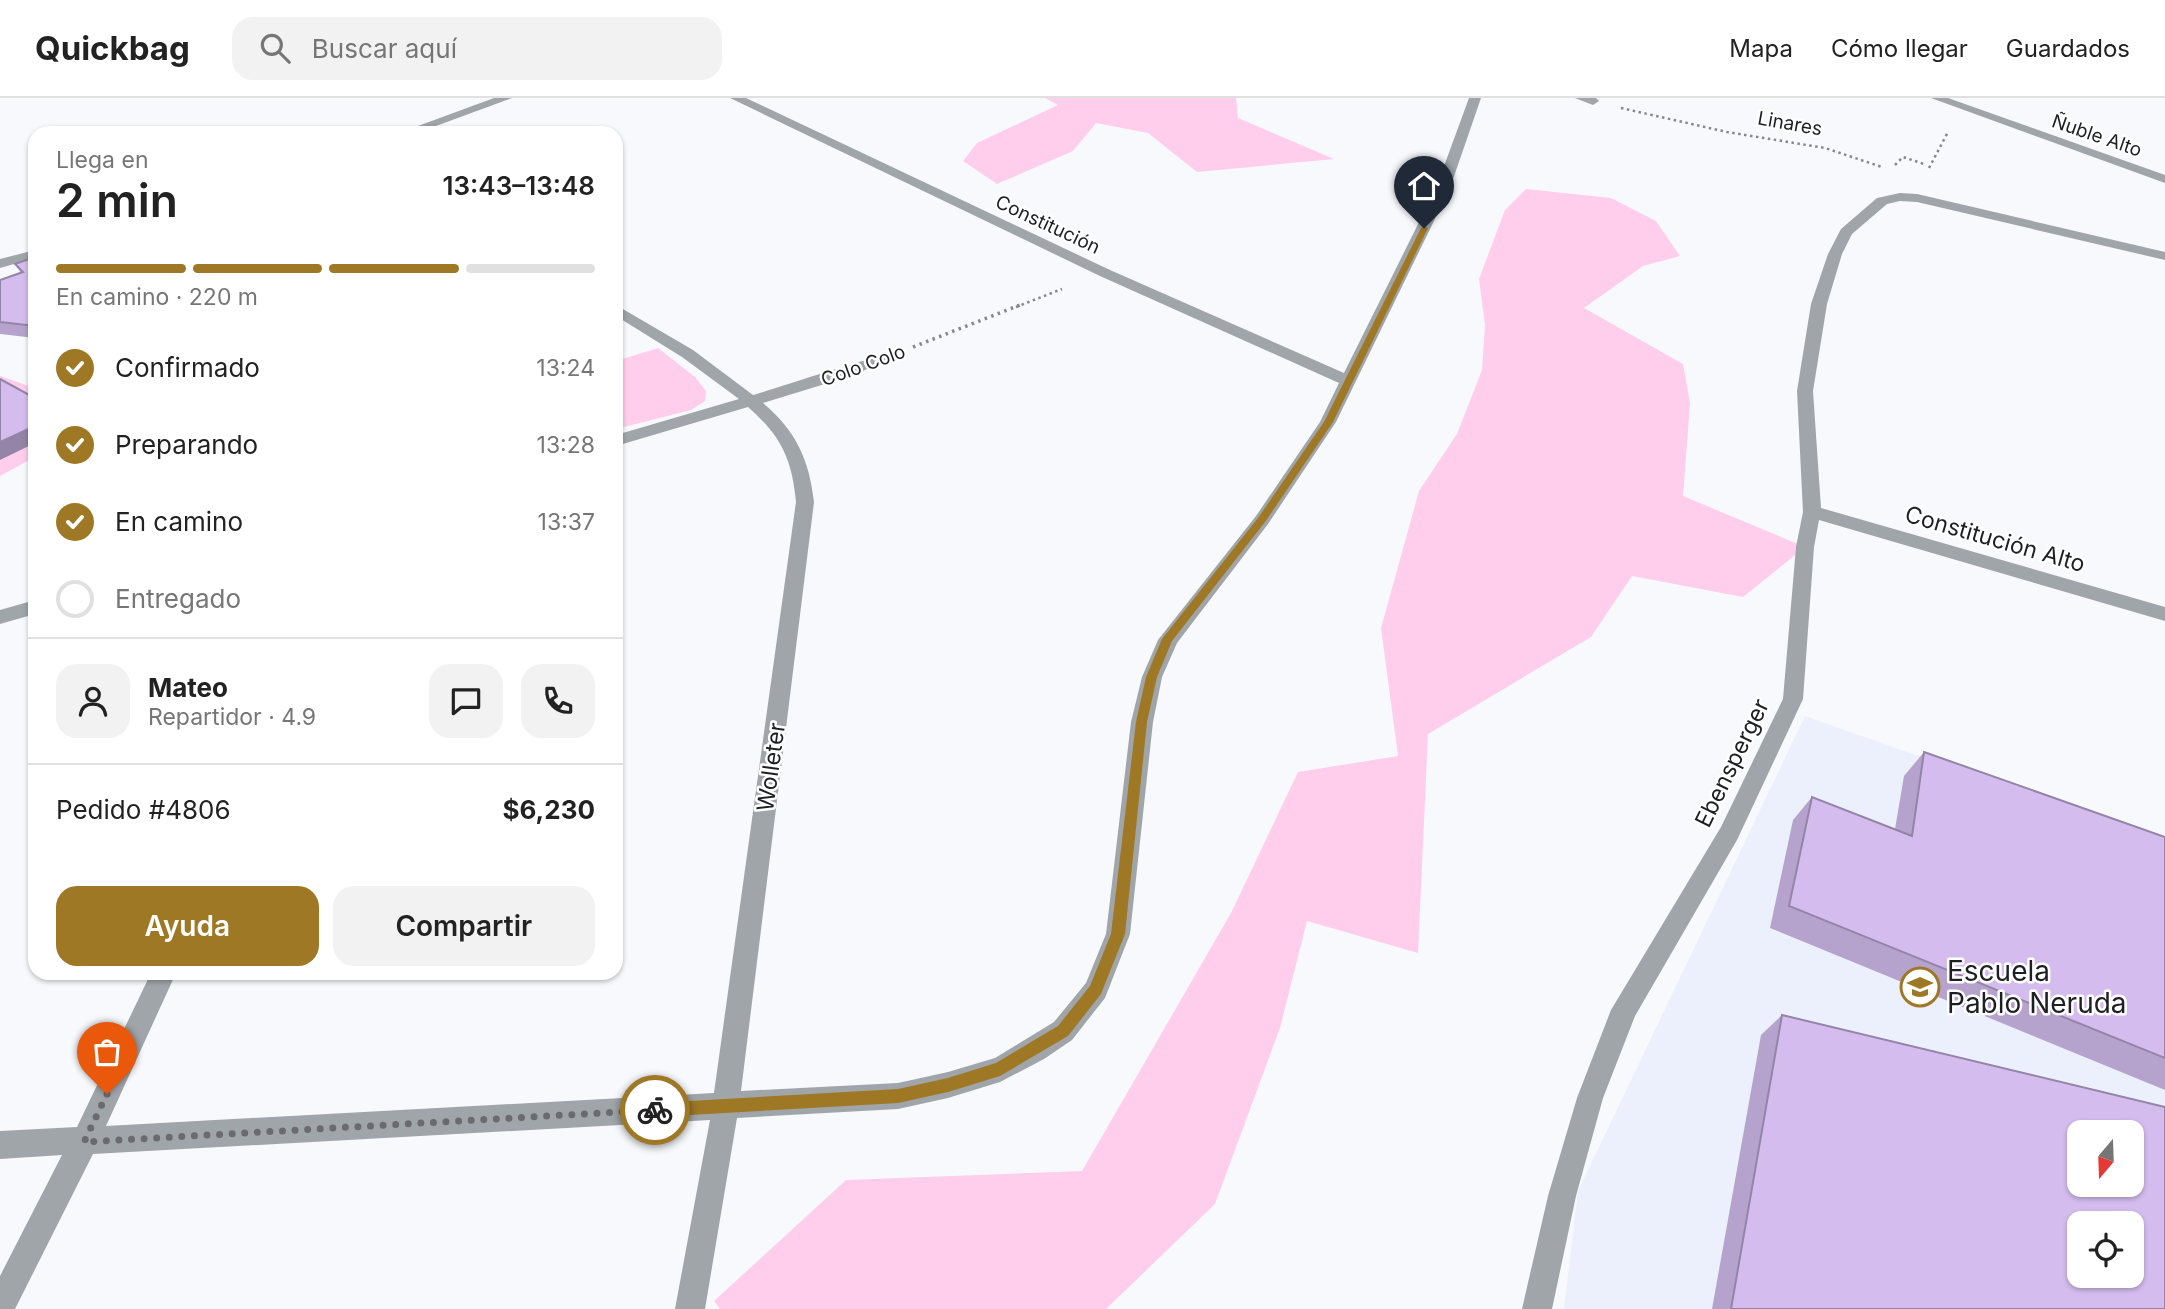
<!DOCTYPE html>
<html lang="es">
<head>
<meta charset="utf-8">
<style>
	body { margin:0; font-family:Inter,sans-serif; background:#f2f2f2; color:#222; height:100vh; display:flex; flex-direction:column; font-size:26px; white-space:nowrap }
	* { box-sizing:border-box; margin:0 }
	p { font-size:23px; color:#767676 }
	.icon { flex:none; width:38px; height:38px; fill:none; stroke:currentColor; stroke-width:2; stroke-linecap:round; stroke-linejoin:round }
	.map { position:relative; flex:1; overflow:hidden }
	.panel { position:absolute; left:28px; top:28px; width:595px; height:854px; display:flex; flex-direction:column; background:#fff; border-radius:21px; box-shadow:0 2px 5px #0004 }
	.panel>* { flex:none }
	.needle { width:46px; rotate:199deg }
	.fabs { position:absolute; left:2067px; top:1022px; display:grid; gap:14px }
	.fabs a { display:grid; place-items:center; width:77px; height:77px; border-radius:14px; background:#fff; box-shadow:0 2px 5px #0004; font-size:35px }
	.pin { position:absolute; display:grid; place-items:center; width:60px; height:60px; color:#fff; margin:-72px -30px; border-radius:50% 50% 50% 0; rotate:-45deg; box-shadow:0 0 7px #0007 }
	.pin .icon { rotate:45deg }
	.courier { position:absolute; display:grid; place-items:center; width:70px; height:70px; margin:-35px; border:5px solid #9f7825; border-radius:50%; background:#fff; color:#222; box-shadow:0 2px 9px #0007 }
	.headline em { font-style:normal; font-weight:600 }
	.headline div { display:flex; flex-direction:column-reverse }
	.headline { display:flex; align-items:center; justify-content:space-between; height:119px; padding:0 28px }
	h1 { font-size:46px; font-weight:600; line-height:52px }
	.bar { display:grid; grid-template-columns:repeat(4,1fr); gap:10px 7px; align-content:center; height:84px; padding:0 28px }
	.bar i { height:9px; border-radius:5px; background:#e0e0e0 }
	.bar .on { background:#9f7825 }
	.bar p { grid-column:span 4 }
	.line { display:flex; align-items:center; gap:18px; padding:0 28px; border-top:2px solid #e0e0e0 }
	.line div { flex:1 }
	.round { display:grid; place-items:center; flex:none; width:74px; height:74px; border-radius:21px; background:#f2f2f2 }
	ol { padding:0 28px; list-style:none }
	li { display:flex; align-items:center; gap:21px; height:77px }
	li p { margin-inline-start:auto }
	li .icon { padding:7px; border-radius:50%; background:#9f7825; color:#fff; stroke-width:4 }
	li:last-child { color:#767676 }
	li i { width:38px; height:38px; border:4px solid #e0e0e0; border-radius:50% }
	.button { display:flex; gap:14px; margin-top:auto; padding:14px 28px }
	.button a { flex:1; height:80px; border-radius:21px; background:#9f7825; color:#fff; font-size:28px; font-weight:600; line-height:80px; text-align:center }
	.button a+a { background:#f2f2f2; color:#222 }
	header { display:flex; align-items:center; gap:42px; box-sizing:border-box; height:98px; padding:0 35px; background:#fff; border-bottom:2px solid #e0e0e0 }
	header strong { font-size:33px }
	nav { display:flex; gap:38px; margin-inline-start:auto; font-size:24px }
	.search { width:490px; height:63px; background:#f2f2f2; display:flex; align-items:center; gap:18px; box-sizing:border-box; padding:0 24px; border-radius:21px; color:#767676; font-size:26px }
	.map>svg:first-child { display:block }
	.built { fill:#ecf0fd; fill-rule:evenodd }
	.green { fill:#feceec }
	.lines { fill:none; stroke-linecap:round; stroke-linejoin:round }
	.path-far1 { stroke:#87888c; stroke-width:2.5; stroke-dasharray:2.5 3.5; stroke-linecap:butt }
	.path { stroke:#87888c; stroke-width:3.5; stroke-dasharray:2.5 4.5; stroke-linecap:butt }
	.street { fill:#9fa5a9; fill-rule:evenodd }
	.wall { fill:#b6a3cd }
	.shaded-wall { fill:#9484a7 }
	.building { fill:#d4bdee; stroke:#9484a7; stroke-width:2; fill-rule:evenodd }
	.route { fill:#9f7825 }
	.done { stroke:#6a6b70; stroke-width:7; stroke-dasharray:0 12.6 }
	.labels { text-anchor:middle; stroke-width:5; stroke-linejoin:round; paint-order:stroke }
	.far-street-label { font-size:19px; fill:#1d1f24; stroke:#fff }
	.street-label { font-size:23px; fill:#1d1f24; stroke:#fff }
	.near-poi-label { font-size:28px; fill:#1d1f24; stroke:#fff; text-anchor:start }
</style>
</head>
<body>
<header>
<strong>Quickbag</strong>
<div class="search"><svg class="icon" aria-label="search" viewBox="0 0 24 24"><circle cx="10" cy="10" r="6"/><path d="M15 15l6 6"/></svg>Buscar aquí</div>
<nav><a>Mapa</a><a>Cómo llegar</a><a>Guardados</a></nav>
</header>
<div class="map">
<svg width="2165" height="1211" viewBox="0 0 2165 1211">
	<rect width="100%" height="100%" fill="#f8f9fc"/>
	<path class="built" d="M 1805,618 L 2165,745 L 2165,1211 L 1564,1211 L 1578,1093 ZM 2079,1034 L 2132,1034 L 2132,1087 L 2079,1087 ZM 2079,1125 L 2132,1125 L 2132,1178 L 2079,1178 Z"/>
	<g class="green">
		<polygon points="1045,0 1236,0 1238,20 1334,61 1197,74 1148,35 1096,25 1073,53 997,86 963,63 977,45 1058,7"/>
		<polygon points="1526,91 1611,100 1656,123 1680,158 1643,168 1584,210 1683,266 1690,305 1683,398 1805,449 1743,499 1632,478 1591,539 1428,636 1418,855 1307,823 1280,930 1215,1106 1106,1211 720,1211 714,1203 846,1082 1082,1073 1231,815 1298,674 1398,658 1381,530 1419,393 1457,336 1482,272 1485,227 1479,181 1505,112"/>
		<polygon points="658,250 695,279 706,293 705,303 691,312 616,331 616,263"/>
		<polygon points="0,278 35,290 35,359 0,378"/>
	</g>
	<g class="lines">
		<g class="path-far1">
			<polyline points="1621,10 1727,34 1825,50 1882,69"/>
			<polyline points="1895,67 1903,59 1924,66"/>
			<polyline points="1929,70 1948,34"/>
			<polyline points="1016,209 1062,191"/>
		</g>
		<polyline class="path" points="913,249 1020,207"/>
		<g class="street">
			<polygon points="494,0 512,0 417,35 399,35"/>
			<path d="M 730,0 L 746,0 L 1110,172 L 1344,275 L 1436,90 L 1469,0 L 1481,0 L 1450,90 L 1336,324 L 1268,426 L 1177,545 L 1162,579 L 1153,624 L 1130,836 L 1105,900 L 1072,942 L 1044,961 L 1000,984 L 948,1000 L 898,1011 L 737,1020 L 705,1211 L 675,1211 L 710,1022 L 93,1056 L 15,1211 L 0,1211 L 0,1178 L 62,1057 L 0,1061 L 0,1033 L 77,1029 L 151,875 L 176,875 L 106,1028 L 714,995 L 796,404 C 792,361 781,338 748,309 L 616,348 L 616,337 L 739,301 L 682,259 L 616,218 L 616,207 L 693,252 L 753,297 C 771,292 881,255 889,257 L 891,260 L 854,277 L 763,305 C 796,333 809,361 814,404 L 741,993 L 898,985 L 948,974 L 995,960 L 1054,924 L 1086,885 L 1106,836 L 1131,624 L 1142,579 L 1158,542 L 1256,418 L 1320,324 L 1339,285 L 1100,178 Z"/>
			<polygon points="1575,0 1596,0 1599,3 1593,7"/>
			<polygon points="1931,0 1948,0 2165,77 2165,85"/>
			<polygon points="1900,95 1917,96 2165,154 2165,162 1917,104 1900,103 1887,106 1852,136 1842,156 1827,206 1813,293 1821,410 2165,509 2165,523 1819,422 1814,449 1803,601 1737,742 1635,918 1603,1000 1576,1098 1552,1211 1522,1211 1548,1098 1577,1000 1611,912 1721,729 1783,601 1796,449 1803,414 1797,293 1811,206 1828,156 1841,131 1877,100"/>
			<polygon points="35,152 35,160 0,170 0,161"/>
			<polygon points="35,502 35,516 0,526 0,512"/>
		</g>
	</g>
	<g class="wall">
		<polygon points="35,159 35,240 0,236 0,182 21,175 15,166"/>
		<polygon points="1924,654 2165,739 2165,992 1770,830 1793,722 1812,699 1895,731 1904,678"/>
		<polygon points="1782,917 2165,1211 1712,1211 1761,937"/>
	</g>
	<polygon class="shaded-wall" points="35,328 35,345 0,362 0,344"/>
	<g class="building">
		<polygon points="35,159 35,228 0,224 0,182 23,174 15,166"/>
		<polygon points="0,281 35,300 35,328 0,344"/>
		<polygon points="1924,654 2165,739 2165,960 1789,808 1812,699 1912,738"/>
		<path d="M 1782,917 L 2165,1009 L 2165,1211 L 1731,1211 ZM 2079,1034 L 2132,1034 L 2132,1087 L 2079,1087 ZM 2079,1125 L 2132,1125 L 2132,1178 L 2079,1178 Z"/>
	</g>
	<polygon class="route" points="1424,128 1428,130 1333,324 1265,424 1172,543 1157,579 1147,624 1125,836 1101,896 1068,938 1000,978 948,994 898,1005 655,1019 650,1017 648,1012 650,1007 655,1005 898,991 948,980 996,965 1058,928 1090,888 1111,836 1136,624 1146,579 1162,541 1258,420 1324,324 1421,130"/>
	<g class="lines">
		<polyline class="done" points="107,996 84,1044 655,1012"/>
	</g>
	<defs>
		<symbol id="school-ring" viewBox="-11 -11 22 22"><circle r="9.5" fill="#fff" stroke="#9f7825" stroke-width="1.5"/><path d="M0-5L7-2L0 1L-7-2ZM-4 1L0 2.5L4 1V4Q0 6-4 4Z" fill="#9f7825"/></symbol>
	</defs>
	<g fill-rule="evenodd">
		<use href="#school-ring" x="1898" y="867" width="44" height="44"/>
	</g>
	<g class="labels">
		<g class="far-street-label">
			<text transform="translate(1790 25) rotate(10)" y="7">Linares</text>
			<text transform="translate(2097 37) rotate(19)" y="7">Ñuble Alto</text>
			<text transform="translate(1048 126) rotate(25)" y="7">Constitución</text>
			<text transform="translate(863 267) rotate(-20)" y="7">Colo Colo</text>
		</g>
		<g class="street-label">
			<text transform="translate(1995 441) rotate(16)" y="8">Constitución Alto</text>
			<text transform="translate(1732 665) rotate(-64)" y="8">Ebensperger</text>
			<text transform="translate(771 669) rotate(-82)" y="8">Wolleter</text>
		</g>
		<g class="near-poi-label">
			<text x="1947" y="883">Escuela<tspan x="1947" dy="32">Pablo Neruda</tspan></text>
		</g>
	</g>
</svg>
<div class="fabs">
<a><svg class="needle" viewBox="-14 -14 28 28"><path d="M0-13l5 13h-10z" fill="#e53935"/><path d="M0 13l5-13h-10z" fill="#767676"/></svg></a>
<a><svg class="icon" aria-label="locate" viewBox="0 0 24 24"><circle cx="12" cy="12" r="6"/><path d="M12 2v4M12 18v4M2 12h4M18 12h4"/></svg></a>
</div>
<div class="pin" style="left:107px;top:996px;background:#ea580c"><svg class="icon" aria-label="bag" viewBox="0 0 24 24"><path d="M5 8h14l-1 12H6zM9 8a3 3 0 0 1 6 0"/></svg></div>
<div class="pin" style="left:1424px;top:130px;background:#1f2937"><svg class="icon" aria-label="home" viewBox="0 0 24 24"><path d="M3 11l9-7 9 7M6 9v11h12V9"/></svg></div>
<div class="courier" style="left:655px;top:1012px"><svg class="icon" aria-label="bike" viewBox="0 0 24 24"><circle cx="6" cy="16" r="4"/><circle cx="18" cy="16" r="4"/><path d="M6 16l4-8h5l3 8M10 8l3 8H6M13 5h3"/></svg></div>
<section class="panel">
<div class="headline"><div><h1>2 min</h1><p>Llega en</p></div><em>13:43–13:48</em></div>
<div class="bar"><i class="on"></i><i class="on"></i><i class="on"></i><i></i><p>En camino · 220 m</p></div>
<ol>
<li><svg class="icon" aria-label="check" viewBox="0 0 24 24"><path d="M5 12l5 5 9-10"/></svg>Confirmado<p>13:24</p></li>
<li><svg class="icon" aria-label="check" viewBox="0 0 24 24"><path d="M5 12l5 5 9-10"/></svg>Preparando<p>13:28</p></li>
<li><svg class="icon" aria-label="check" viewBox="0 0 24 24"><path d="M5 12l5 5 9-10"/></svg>En camino<p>13:37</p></li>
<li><i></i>Entregado</li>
</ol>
<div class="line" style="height:126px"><a class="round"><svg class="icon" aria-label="person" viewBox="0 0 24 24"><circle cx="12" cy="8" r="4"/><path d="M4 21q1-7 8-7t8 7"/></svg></a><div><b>Mateo</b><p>Repartidor · 4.9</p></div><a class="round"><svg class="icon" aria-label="chat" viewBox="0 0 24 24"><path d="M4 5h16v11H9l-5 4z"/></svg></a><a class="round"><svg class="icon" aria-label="phone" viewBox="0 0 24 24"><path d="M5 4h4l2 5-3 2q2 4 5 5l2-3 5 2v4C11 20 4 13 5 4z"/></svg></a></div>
<div class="line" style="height:91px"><div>Pedido #4806</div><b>$6,230</b></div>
<div class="button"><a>Ayuda</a><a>Compartir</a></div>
</section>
</div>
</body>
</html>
